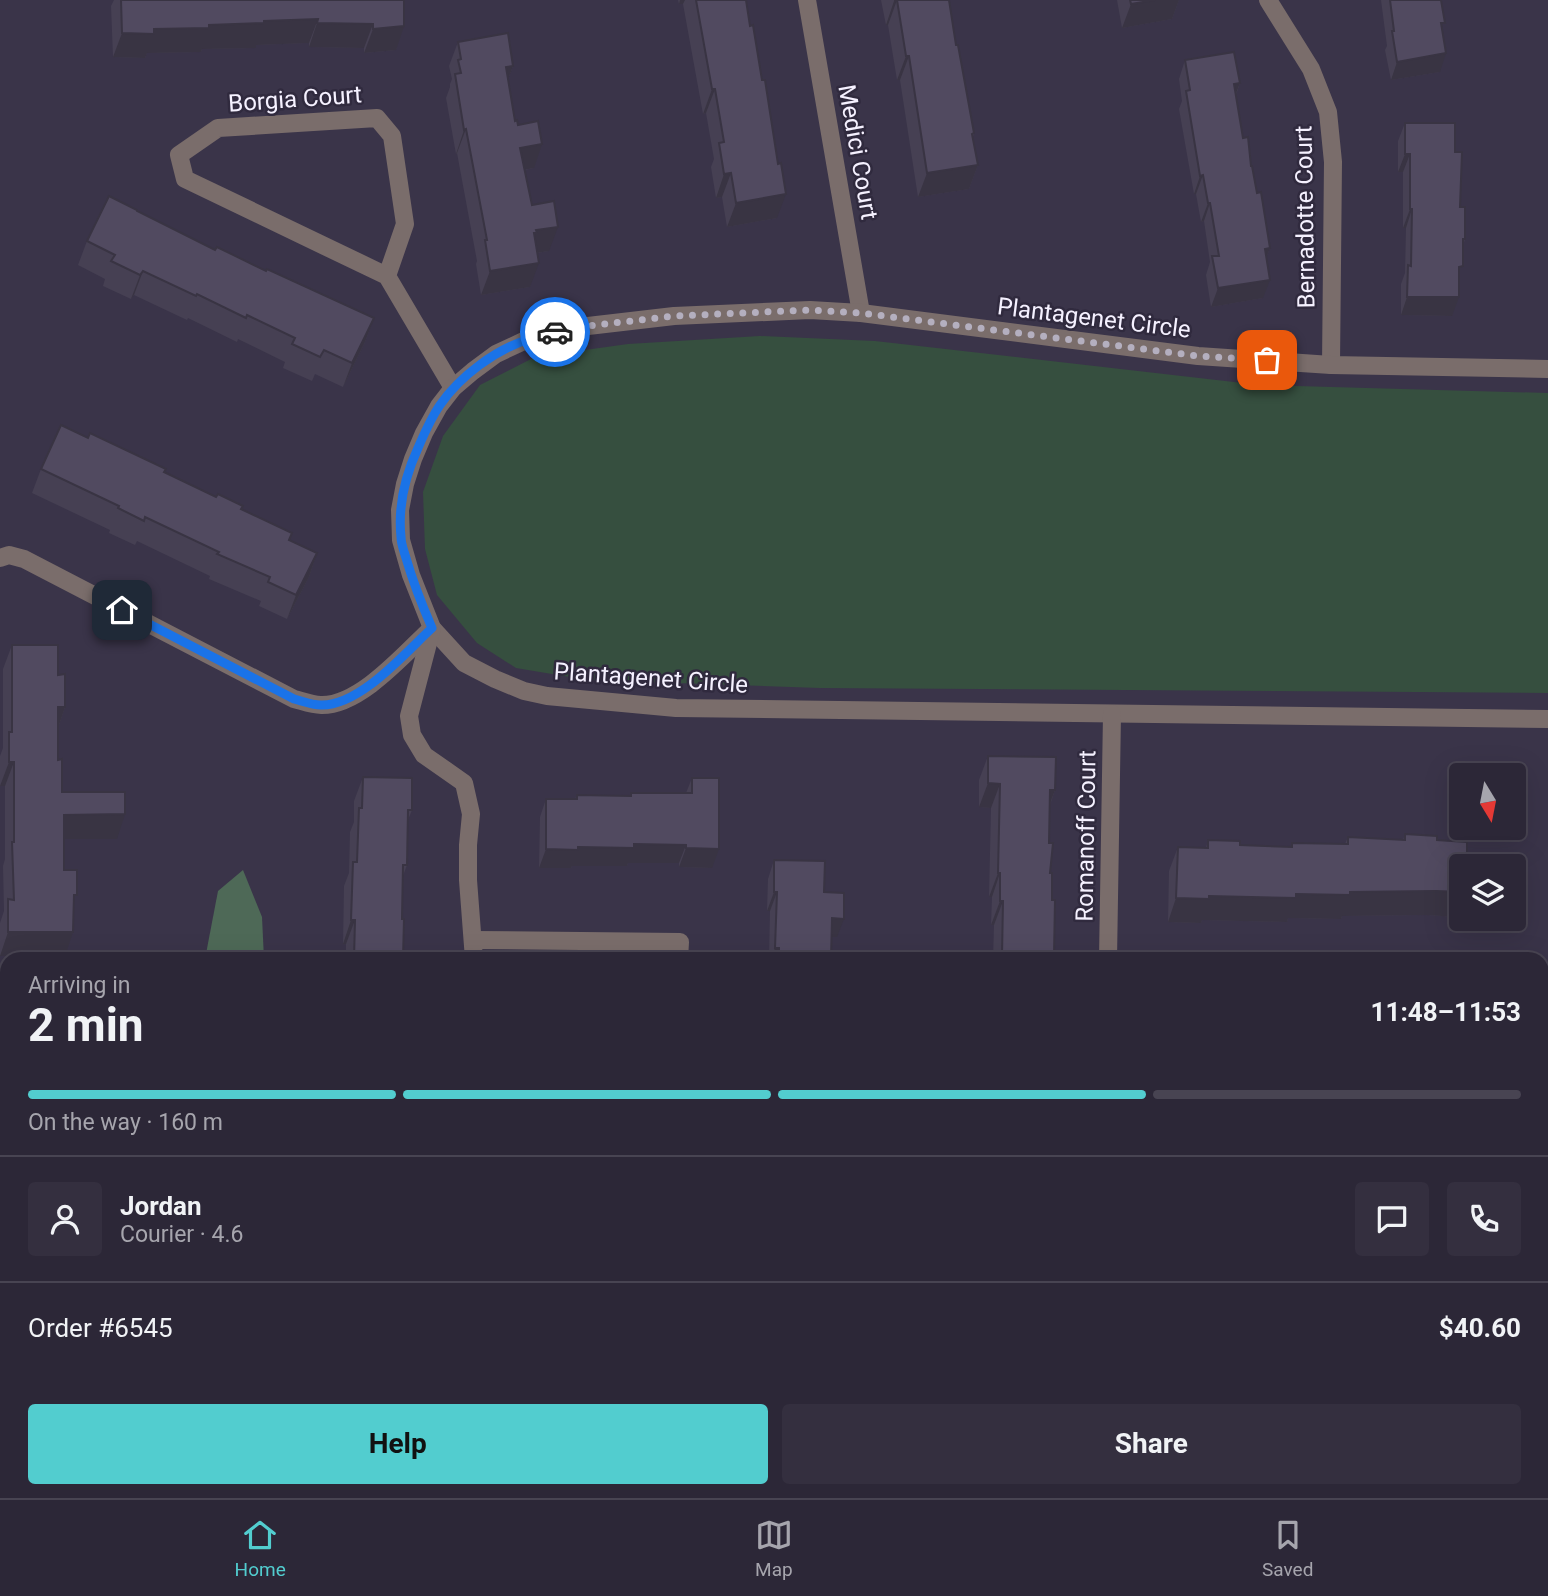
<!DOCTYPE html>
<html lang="en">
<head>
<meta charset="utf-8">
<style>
	body { margin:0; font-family:Roboto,sans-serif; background:#342f3f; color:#f1f3f6; height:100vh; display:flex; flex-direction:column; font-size:26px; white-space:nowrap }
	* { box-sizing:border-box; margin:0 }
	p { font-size:23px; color:#a6a5ad }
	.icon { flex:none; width:38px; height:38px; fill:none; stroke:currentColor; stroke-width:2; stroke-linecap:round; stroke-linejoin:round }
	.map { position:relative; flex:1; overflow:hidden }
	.side { position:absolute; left:0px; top:952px; width:1549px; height:546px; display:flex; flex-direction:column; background:#2c2737; border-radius:21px 21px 0 0; box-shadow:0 7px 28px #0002,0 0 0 2px #484452 }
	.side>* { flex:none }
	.needle { width:46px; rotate:170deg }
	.fabs { position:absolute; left:1449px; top:763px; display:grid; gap:14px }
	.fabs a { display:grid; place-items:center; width:77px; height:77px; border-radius:7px; background:#2c2737; box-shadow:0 7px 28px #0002,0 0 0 2px #484452; font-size:35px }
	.pin { position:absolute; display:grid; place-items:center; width:60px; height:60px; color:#fff; margin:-30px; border-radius:14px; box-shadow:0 4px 10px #0006 }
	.courier { position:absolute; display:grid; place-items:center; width:70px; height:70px; margin:-35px; border:5px solid #1a73e8; border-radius:50%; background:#fff; color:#222; box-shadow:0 2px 9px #0007 }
	.overview em { font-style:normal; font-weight:700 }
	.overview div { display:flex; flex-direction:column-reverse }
	.overview { display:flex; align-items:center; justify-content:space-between; height:119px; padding:0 28px }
	h1 { font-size:46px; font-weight:700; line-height:52px }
	.bar { display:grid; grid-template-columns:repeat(4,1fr); gap:10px 7px; align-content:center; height:84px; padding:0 28px }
	.bar i { height:9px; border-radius:5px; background:#484452 }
	.bar .on { background:#52cdcf }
	.bar p { grid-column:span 4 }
	.line { display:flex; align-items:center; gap:18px; padding:0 28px; border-top:2px solid #484452 }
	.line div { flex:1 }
	.round { display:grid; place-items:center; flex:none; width:74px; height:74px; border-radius:7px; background:#342f3f }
	.action { display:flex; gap:14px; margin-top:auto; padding:14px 28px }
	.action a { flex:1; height:80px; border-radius:7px; background:#52cdcf; color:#111; font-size:28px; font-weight:700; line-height:80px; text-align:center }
	.action a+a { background:#342f3f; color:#f1f3f6 }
	.menu { display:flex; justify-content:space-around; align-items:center; height:98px; border-top:2px solid #484452; background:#2c2737; font-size:19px; color:#a6a5ad }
	.menu a { display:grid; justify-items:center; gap:4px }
	.menu .on { color:#52cdcf }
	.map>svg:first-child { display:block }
	.green { fill:#364f3f }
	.forest { fill:#4e6957 }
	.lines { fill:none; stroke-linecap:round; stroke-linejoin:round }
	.stream { stroke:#072331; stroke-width:9 }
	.street { stroke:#7a6d6b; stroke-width:18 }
	.wall { fill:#464053 }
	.shaded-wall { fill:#393443 }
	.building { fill:#514a60; stroke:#393443; stroke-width:2 }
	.done { stroke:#b4afbf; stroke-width:7; stroke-dasharray:0 12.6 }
	.route { stroke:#1a73e8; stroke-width:9 }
	.labels { text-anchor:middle; stroke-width:5; stroke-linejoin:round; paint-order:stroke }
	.street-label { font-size:24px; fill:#f5f1ff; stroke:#302a3e }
</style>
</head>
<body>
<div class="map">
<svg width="1548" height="1498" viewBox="0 0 1548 1498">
	<rect width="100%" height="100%" fill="#3a3449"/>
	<polygon class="green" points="760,336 875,341 1260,385 1548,393 1548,693 820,688 588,680 516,668 477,643 437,595 425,549 423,492 443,436 480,385 535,357 628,344"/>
	<g class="forest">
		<polygon points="243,870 262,917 264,959 205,959 218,891"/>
		<polygon points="1542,1063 1548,1064 1548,1450 1542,1447"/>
		<polygon points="7,1225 7,1491 158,1491 141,1495 136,1498 0,1498 0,1226"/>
	</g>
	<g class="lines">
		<g class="stream">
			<polyline points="1542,1336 1548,1339"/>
			<polyline points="101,1498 108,1491"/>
		</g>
		<g class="street">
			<polyline points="807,0 861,313"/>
			<polyline points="1268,0 1311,69 1328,112 1333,162 1331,365"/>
			<polyline points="387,276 405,224 392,136 377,118 218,128 179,155 185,179 387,276 453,388"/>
			<polyline points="1548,369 1331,365 1198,356 861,313 810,310 674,316 588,326 528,339 496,354 473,371 453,388 439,406 424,433 413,459 405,484 400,510 401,540 411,575 432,628 464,663 495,679 524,691 547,696 676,708 1548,719"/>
			<path d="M 0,558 L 9,555 L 24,559 L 294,699 C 302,701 312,705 321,705 C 360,706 405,653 432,628"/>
			<polyline points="432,628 409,716 412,735 424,755 464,783 471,814 468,845 468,880 474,959"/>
			<polyline points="473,940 680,942 679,959"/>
			<polyline points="1108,959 1112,714"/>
		</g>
	</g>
	<g class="wall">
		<polygon points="114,0 404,0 396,50 364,53 364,48 309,47 309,43 256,45 256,48 202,49 201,52 147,53 145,58 113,57 111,6"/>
		<polygon points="678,0 746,0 777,218 727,227 722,197 716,198 711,167 714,159 706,113 703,114 683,4 679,4"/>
		<polygon points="881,0 949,0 956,45 974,133 973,137 978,165 969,189 918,197 900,80 897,80 888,25 886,25"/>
		<polygon points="1117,0 1179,0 1172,19 1122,28"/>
		<polygon points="1381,0 1441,0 1442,29 1440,72 1391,80 1385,50 1387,46"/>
		<polygon points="458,42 513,66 508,79 515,121 518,125 534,168 525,170 532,205 549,251 537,253 530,287 481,295 476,264 477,261 457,153 456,154 446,98 450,87 450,84 452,79 449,66"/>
		<polygon points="1185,60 1240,83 1236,95 1243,138 1270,248 1266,258 1263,298 1211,307 1206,275 1210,262 1204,221 1201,222 1196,194 1194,194 1179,109 1182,101 1179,79"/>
		<polygon points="1405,123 1455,152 1460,207 1465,239 1463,246 1452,316 1401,315 1401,284 1405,273 1406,228 1403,228 1403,172 1398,172 1398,141"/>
		<polygon points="137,211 215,250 374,318 365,342 343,387 315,374 312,381 283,368 285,362 238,339 237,342 188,318 187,320 134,295 131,299 103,286 105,279 78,265 87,241"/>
		<polygon points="88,438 242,509 290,540 317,553 309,577 287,619 259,606 261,601 209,579 210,576 137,541 135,545 109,533 110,530 32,493 41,469"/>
		<polygon points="12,645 58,675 65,707 58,728 58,760 62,792 117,839 64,839 64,870 74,904 65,956 0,956 0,923 4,911 3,866 5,859 5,786 0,786 0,756 3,748 3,669"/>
		<polygon points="988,756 1055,790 1050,805 1049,843 1052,900 1053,959 993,959 994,925 991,925 992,897 989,897 991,808 979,807 979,780"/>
		<polygon points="363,777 412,810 408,820 407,865 403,876 402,919 403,959 346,959 346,944 343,944 344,886 349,873 350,832 354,822 354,801"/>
		<polygon points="692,778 712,868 679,867 679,863 628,863 627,866 572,866 571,868 539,868 540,817 546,799 575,799 577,795 630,796 686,793"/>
		<polygon points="1405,834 1437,840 1461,866 1461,905 1457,917 1427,915 1342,916 1341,919 1288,918 1287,922 1202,920 1201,923 1168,922 1169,871 1178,847 1206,848 1208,840 1240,845 1291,847 1292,843 1345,844 1348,837 1403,840"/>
		<polygon points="774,860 824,892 837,937 832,937 831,959 769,959 770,911 767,911 768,879"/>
		<rect x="409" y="1491" width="69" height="7"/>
	</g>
	<g class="shaded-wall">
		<polygon points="680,0 685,0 683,4 679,4"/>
		<polygon points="897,0 888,25 886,25 894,1"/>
		<polygon points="1155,0 1179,0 1172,19 1122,28 1131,4"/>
		<polygon points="318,19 309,43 256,45 256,48 202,49 201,52 147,53 145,58 113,57 122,33 154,29 264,21"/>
		<polygon points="317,23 373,24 364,48 309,47"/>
		<polygon points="404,26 396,50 364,53 373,29"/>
		<polygon points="1446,53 1440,72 1391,80 1397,62"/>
		<polygon points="906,56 909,56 900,80 897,80"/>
		<polygon points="513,66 504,90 506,67"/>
		<polygon points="1240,83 1233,101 1234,84"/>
		<polygon points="712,89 715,89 706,113 703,114"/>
		<polygon points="466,129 457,153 456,154 464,130"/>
		<polygon points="542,144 534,168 511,172 520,148"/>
		<polygon points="1405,154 1410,154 1403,172 1398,172"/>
		<polygon points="978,165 969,189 918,197 927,173"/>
		<polygon points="731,173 722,197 716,198 724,174"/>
		<polygon points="1203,175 1196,194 1194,194 1200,176"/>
		<polygon points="786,194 777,218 727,227 736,203"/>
		<polygon points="1208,203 1210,203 1204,221 1201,222"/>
		<polygon points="1410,209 1412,209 1406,228 1403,228"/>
		<polygon points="558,227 549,251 529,254 534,233 536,230"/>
		<polygon points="1270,248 1263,266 1265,249"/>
		<polygon points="539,263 530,287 481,295 490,271"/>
		<polygon points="143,271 134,295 131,299 140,275"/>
		<polygon points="1270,280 1263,298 1211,307 1218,288"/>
		<polygon points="1407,297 1459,297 1452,316 1401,315"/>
		<polygon points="374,318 365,342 343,387 352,363"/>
		<polygon points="317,553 309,577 287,619 296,595"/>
		<polygon points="58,707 65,707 57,731"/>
		<polygon points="9,762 14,762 5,786 0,786"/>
		<polygon points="988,783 1000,784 991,808 979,807"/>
		<polygon points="1050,790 1055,790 1046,814"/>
		<polygon points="125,814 117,839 55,839 64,815"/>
		<polygon points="634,844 686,845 679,863 628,863 627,866 572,866 571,868 539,868 546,849"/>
		<polygon points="686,848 719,849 712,868 679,867"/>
		<polygon points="998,873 1000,873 992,897 989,897"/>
		<polygon points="1436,891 1461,892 1461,905 1457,917 1427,915 1342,916 1341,919 1288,918 1287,922 1202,920 1201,923 1168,922 1176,898 1209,896 1350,892"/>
		<polygon points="774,892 777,892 770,911 767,911"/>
		<polygon points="1000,901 1003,901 994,925 991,925"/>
		<polygon points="832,918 844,919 837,937 826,937"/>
		<polygon points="351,920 355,920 346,944 343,944"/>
		<polygon points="8,932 73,932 65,956 0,956"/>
		<polygon points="775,948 779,948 775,959 771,959"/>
		<polygon points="0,1106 6,1106 0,1123"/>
	</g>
	<g class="building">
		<polygon points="121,0 404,0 404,26 373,29 373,24 317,23 318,19 264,21 264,23 209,25 209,28 154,29 154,34 122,33"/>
		<polygon points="696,0 746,0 750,26 753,25 762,80 765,80 778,164 781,163 786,194 736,203 731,173 724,174 719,143 724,142 715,89 712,89"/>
		<polygon points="894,0 949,0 956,45 958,45 974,133 972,134 978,165 927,173 909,56 906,56 897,0"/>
		<polygon points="1130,0 1155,0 1131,4"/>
		<polygon points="1390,0 1441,0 1445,23 1441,23 1446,53 1397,62 1392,31 1394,31"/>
		<polygon points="508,33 513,66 506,67 515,121 517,120 518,125 538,121 542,144 520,148 532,205 554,201 558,227 536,230 537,233 534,233 539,263 490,271 485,240 487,240 466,129 464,130 455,74 461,73 458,60 461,59 458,42"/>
		<polygon points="1234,52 1240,83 1234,84 1243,138 1248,137 1251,166 1252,166 1257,193 1261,192 1270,248 1265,249 1270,280 1218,288 1212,256 1219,256 1210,203 1208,203 1203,175 1200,176 1186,91 1190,90 1185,60"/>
		<polygon points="1405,123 1455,123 1455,152 1462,152 1460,207 1465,207 1465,239 1463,239 1463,266 1459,267 1459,297 1407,297 1408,265 1411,266 1412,209 1410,209 1410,154 1405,154"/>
		<polygon points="109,196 137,210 137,211 215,250 217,247 266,271 267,269 374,318 352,363 324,350 320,357 292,344 295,338 247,315 246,318 197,294 196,296 143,271 140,275 111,261 115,255 87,241"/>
		<polygon points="61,425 88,438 90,433 166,469 164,472 216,497 218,494 243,506 241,509 292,533 289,540 317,553 296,595 268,582 270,577 217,554 219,552 145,517 144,521 118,508 119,506 41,469"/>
		<polygon points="12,645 58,645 58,675 65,674 65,707 58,707 58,760 62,759 62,792 125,792 125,814 64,815 64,870 77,870 77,895 74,895 73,932 8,932 8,899 14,900 12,842 14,842 14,762 9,762 9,732 12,732"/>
		<polygon points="988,756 1056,757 1055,790 1050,790 1049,843 1053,843 1050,873 1052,873 1052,900 1055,900 1054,956 1048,956 1048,959 995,959 995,954 1002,955 1003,901 1000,901 1000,873 998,873 1000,784 988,783"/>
		<polygon points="363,777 412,778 412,810 408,810 407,865 403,865 402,919 404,919 403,959 354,959 355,920 351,920 353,862 357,862 359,808 362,808"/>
		<polygon points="692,778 719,778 719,849 686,848 686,845 634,844 634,848 578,847 578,850 546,849 546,799 577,799 577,795 631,796 631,793 692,793"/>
		<polygon points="1405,834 1437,836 1437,840 1467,842 1467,866 1461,866 1461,892 1436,891 1350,892 1350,895 1296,894 1296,898 1209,896 1209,899 1176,898 1178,847 1208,848 1208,840 1240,841 1240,845 1292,847 1292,843 1348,844 1348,837 1405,840"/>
		<polygon points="774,860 825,861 824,892 844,893 844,919 832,918 831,959 779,959 779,948 775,948 777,892 774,892"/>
		<rect x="0" y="1059" width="6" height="47"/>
		<polygon points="308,1491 355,1491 360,1492 358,1498 306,1498"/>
		<rect x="413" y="1491" width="65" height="7"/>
		<polygon points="545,1491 560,1491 568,1498 539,1498"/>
		<polygon points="1375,1496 1402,1498 1375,1498"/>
	</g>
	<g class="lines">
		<polyline class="done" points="555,332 588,326 674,316 810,310 861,313 1198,356 1267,360"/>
		<path class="route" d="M 122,610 L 294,699 C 302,701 312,705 321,705 C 360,706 405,653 432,628 C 422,605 413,582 406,558 C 404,551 401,544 401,537 C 398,507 405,476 418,448 C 424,434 431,418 440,405 C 460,376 495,350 529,339 C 538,336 547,335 555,332"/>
	</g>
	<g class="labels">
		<g class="street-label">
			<text transform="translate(295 99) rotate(-4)" y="8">Borgia Court</text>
			<text transform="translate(858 152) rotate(80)" y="8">Medici Court</text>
			<text transform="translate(1305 217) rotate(-91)" y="8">Bernadotte Court</text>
			<text transform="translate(1094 318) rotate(7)" y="8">Plantagenet Circle</text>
			<text transform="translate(651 678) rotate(4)" y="8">Plantagenet Circle</text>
			<text transform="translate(1086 836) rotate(-89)" y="8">Romanoff Court</text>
		</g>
	</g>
</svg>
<div class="fabs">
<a><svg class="needle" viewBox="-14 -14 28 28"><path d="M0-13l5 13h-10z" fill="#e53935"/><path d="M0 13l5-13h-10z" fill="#a6a5ad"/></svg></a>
<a><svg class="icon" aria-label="layers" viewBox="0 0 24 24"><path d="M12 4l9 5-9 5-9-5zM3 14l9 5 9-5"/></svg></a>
</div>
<div class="pin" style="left:1267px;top:360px;background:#ea580c"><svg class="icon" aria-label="bag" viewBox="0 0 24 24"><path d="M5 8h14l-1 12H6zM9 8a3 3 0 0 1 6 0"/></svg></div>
<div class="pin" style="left:122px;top:610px;background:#1f2937"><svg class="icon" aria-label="home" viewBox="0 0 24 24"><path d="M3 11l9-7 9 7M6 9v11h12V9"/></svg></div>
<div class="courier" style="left:555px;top:332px"><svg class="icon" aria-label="car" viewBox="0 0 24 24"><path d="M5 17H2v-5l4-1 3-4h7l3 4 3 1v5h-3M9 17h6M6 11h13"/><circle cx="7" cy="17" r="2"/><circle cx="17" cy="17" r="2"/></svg></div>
<section class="side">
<div class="overview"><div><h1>2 min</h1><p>Arriving in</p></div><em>11:48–11:53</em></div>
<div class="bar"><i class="on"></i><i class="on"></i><i class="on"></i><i></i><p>On the way · 160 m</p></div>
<div class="line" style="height:126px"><a class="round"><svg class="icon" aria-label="person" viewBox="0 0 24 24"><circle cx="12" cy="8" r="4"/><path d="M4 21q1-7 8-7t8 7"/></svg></a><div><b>Jordan</b><p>Courier · 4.6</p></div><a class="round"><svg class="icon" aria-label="chat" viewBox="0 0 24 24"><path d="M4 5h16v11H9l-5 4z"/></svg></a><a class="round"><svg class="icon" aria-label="phone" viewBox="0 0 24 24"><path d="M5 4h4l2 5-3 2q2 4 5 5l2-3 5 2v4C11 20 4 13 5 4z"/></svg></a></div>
<div class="line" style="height:91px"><div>Order #6545</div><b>$40.60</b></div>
<div class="action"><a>Help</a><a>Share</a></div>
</section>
</div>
<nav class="menu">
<a class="on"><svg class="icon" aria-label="home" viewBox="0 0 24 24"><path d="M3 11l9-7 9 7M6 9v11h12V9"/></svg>Home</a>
<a><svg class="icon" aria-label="map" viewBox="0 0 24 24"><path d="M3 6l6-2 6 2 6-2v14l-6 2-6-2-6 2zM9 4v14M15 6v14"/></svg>Map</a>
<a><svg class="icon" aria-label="saved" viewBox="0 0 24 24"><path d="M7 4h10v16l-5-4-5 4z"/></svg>Saved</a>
</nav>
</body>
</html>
